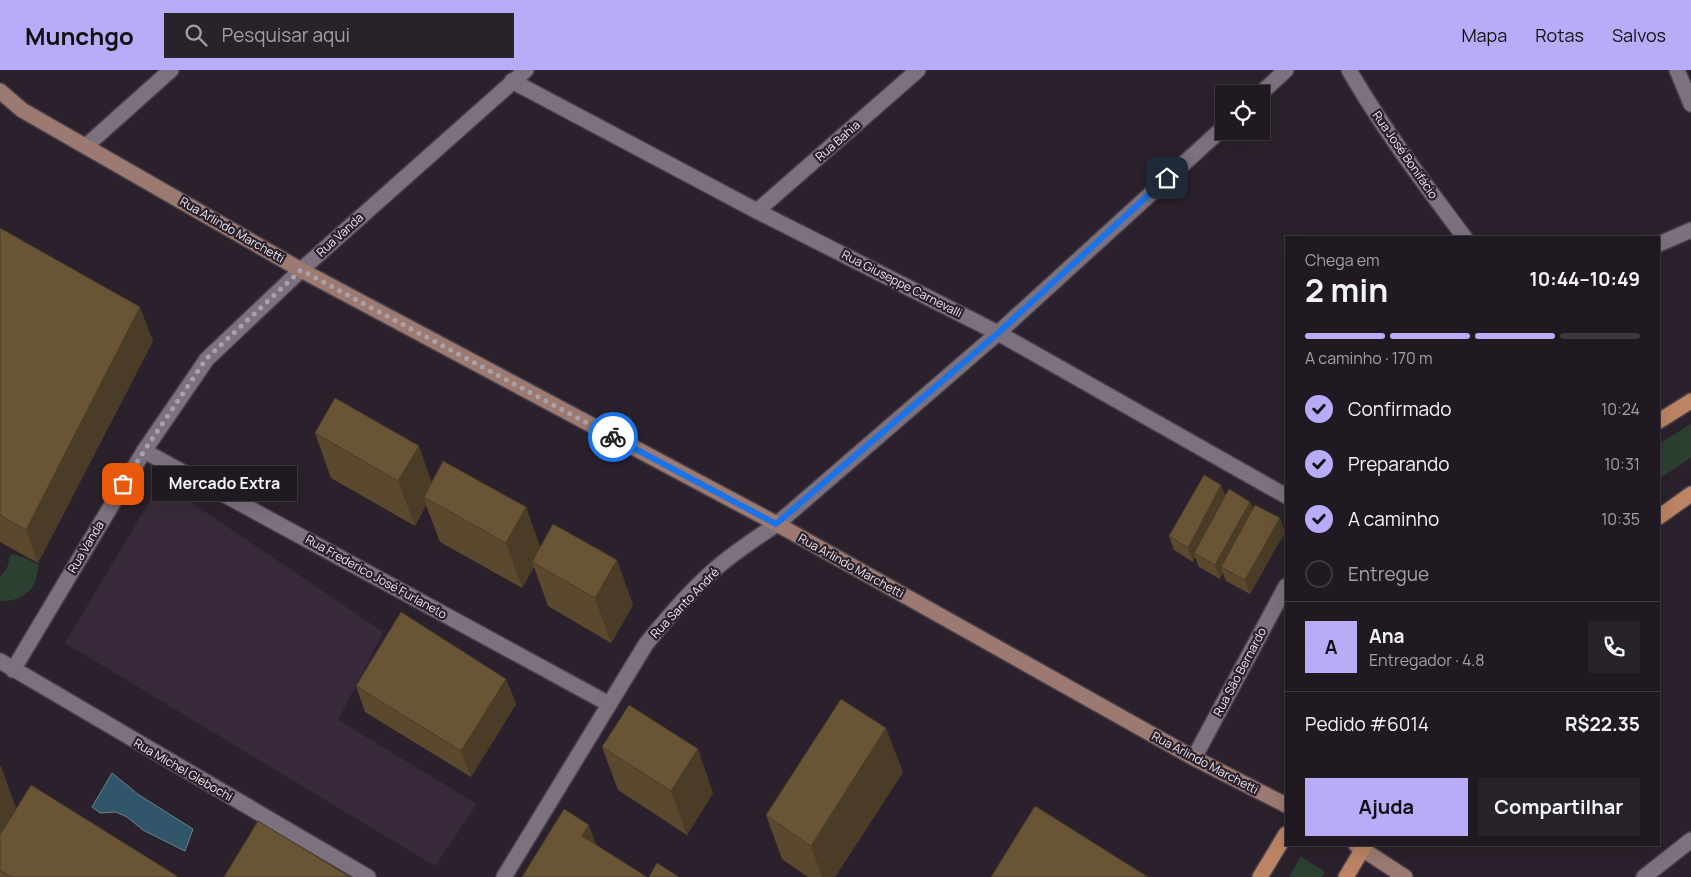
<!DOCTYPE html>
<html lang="pt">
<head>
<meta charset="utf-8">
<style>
	body { margin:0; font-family:Manrope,sans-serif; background:#28222a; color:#f1f3f6; height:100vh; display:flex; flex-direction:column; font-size:19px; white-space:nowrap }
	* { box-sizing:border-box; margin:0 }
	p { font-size:16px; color:#a2a0a5 }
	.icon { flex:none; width:28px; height:28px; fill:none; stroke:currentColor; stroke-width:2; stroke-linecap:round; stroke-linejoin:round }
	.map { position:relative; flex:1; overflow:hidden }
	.details { position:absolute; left:1285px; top:166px; width:375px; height:610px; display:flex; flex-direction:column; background:#201921; border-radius:0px; box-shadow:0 5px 20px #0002,0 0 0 1px #3d383f }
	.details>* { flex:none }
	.fabs { position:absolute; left:1215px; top:15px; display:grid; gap:10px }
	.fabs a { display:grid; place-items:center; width:55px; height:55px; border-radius:0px; background:#201921; box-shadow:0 5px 20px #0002,0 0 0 1px #3d383f; font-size:25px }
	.pin { position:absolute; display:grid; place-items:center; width:42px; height:42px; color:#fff; margin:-21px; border-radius:10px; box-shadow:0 2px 8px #0006 }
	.courier { position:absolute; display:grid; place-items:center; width:50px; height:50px; margin:-25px; border:4px solid #1a73e8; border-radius:50%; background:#fff; color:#222; box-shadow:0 1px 6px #0007 }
	.bubble { position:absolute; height:35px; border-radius:0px; background:#201921; box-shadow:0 5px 20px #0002,0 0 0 1px #3d383f; font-size:16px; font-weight:700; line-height:35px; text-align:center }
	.overview em { font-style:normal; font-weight:700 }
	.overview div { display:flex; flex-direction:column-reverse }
	.overview { display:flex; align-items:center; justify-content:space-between; height:85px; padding:0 20px }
	h1 { font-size:32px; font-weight:700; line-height:38px }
	.bar { display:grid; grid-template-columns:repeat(4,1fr); gap:8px 5px; align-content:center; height:60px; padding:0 20px }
	.bar i { height:6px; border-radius:4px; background:#3d383f }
	.bar .on { background:#b8abf7 }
	.bar p { grid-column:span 4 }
	.line { display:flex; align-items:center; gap:12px; padding:0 20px; border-top:1px solid #3d383f }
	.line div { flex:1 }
	.round { display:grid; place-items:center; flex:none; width:52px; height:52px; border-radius:0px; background:#28222a }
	ol { padding:0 20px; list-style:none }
	li { display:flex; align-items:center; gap:15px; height:55px }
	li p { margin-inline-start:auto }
	li .icon { padding:5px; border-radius:50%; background:#b8abf7; color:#111; stroke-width:4 }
	li:last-child { color:#a2a0a5 }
	li i { width:28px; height:28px; border:2px solid #3d383f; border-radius:50% }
	.action { display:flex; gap:10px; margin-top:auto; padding:10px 20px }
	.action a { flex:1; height:58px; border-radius:0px; background:#b8abf7; color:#111; font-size:20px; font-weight:700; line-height:58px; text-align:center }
	.action a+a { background:#28222a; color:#f1f3f6 }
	header { display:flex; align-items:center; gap:30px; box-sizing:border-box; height:70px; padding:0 25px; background:#b8abf7; color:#111 }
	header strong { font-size:24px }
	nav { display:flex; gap:28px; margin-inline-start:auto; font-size:18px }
	.search { width:350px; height:45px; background:#28222a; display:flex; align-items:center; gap:12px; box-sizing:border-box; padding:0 18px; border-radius:0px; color:#a2a0a5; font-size:19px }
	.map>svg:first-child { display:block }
	.built { fill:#382a3a }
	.green { fill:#2c4031 }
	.water { fill:#315669; stroke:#6a8291 }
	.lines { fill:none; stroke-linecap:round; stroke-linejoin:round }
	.street-casing { stroke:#483f49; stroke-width:18 }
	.secondary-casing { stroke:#483f49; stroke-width:18 }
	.primary-casing { stroke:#483f49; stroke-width:18 }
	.street { stroke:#7c717e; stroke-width:15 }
	.secondary { stroke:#9c7a71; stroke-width:15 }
	.primary { stroke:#bc8464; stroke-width:15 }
	.wall { fill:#5a492e }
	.shaded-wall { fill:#4a3c26 }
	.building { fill:#695536; stroke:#4a3c26 }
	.done { stroke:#aaa2ab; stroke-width:5; stroke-dasharray:0 9 }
	.route { stroke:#1a73e8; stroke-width:6 }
	.labels { text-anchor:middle; stroke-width:4.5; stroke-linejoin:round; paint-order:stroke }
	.street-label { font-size:12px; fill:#eee7ef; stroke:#2b212c }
</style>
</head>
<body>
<header>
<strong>Munchgo</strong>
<div class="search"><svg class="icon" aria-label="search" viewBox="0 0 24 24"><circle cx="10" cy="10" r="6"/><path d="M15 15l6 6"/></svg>Pesquisar aqui</div>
<nav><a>Mapa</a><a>Rotas</a><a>Salvos</a></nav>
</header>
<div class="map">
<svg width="1691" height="807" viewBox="0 0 1691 807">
	<rect width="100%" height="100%" fill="#2b212c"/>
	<polygon class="built" points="161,412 383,562 338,650 477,734 435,796 65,573"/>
	<g class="green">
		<polygon points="1691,354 1691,387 1659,409 1659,374"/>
		<path d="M 11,484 L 25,488 L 39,495 C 38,501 36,509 34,514 C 28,526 13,532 0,531 L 0,507 L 7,498 Z"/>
		<polygon points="1301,786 1325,802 1322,807 1289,807"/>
	</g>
	<polygon class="water" points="112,703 139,725 193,759 185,781 143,760 127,747 116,742 100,743 92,737"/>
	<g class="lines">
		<defs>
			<g id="street">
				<path d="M 1349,0 C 1383,59 1424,113 1465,168"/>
				<polyline points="1677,0 1691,34"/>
				<polyline points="512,11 757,141 998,263 1286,426"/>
				<polyline points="1260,24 1286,0"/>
				<polyline points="86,76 171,0"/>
				<polyline points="757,141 918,0"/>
				<polyline points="1659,174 1691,160"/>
				<polyline points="144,381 609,634"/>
				<polyline points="0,591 368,807"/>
				<polyline points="13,600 144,381 207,289 301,200 526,0"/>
				<polyline points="1194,688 1286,516"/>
				<path d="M 504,807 L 646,574 C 667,548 689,522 714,500 C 733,483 755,469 777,454 L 998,263 L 1224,57"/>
				<polyline points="1644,807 1691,770"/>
			</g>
			<g id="secondary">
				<polyline points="0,21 22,40 301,200 777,454 1194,688 1286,735"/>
				<polyline points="1356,775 1405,807"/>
			</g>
			<g id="primary">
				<polyline points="1659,351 1691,331"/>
				<polyline points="1659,447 1691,424"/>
				<polyline points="1260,807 1286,764"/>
				<polyline points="1346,807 1365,775"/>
			</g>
		</defs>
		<use href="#street" class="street-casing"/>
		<use href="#secondary" class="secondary-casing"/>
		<use href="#primary" class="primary-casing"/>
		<use href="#street" class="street"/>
		<use href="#secondary" class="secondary"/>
		<use href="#primary" class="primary"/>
	</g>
	<g class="wall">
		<polygon points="0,158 153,271 38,493 0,472"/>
		<polygon points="315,363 432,412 526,437 540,477 633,535 611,573 548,536 534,497 522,518 440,472 426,435 415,456 331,408"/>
		<polygon points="1225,426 1250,432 1253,439 1285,462 1250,524 1226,511 1223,503 1220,509 1199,497 1195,487 1193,492 1174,480 1169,466"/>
		<polygon points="506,609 516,634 471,707 365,642 356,616"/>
		<polygon points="602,677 713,723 687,765 618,720"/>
		<polygon points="0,696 1,697 16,739 178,807 0,807"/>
		<polygon points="903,702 835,807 808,807 782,789 766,745"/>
	</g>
	<g class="shaded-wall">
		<polygon points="140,237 153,271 38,493 26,460"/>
		<polygon points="419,376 435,421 424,427 426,435 415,456 398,411"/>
		<polygon points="1221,415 1227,429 1194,483 1195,487 1193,492 1188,478"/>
		<polygon points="1250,432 1256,446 1221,497 1223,503 1220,509 1215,495"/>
		<polygon points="526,437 542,482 532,492 534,497 522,518 506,473"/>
		<polygon points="1280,448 1285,462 1250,524 1245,510"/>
		<polygon points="617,490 633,535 611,573 595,528"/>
		<polygon points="506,609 516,634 471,707 461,681"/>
		<polygon points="886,658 903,702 835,807 822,807 811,776"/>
		<polygon points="698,679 713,723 687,765 671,721"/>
		<polygon points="1,697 17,741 0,775 0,699"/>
		<polygon points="589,755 605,799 582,766"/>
	</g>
	<g class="building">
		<polygon points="0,158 140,237 26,460 0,445"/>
		<polygon points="335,328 419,376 398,411 315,363"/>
		<polygon points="443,391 526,437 506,473 424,427"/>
		<polygon points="1204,405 1221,415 1188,478 1169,466"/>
		<polygon points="1229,419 1250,432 1215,495 1194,483"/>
		<polygon points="1255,435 1280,448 1245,510 1221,497"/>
		<polygon points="553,454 617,490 595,528 532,492"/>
		<polygon points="401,542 506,609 461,681 356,616"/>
		<polygon points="841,629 886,658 811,776 766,745"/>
		<polygon points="629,635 698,679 671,721 602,677"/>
		<polygon points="31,715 177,806 177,807 11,807 0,800 0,765"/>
		<polygon points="1035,736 1148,807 991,807"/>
		<polygon points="564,739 589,755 582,766 647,807 522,807"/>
		<polygon points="258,751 350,807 224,807"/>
		<polygon points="657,793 679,807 649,807"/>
	</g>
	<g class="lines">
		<polyline class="done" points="123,414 144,381 206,289 301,200 613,367"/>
		<polyline class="route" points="613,367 776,454 998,263 1167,108"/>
	</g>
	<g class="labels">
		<g class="street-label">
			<text transform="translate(838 71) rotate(-41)" y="4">Rua Bahia</text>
			<text transform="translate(1405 85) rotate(55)" y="4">Rua José Bonifácio</text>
			<text transform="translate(232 160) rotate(30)" y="4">Rua Arlindo Marchetti</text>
			<text transform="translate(340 165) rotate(-42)" y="4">Rua Vanda</text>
			<text transform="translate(902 214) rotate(27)" y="4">Rua Giuseppe Carnevalli</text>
			<text transform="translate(86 477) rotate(-59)" y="4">Rua Vanda</text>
			<text transform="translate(851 496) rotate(29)" y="4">Rua Arlindo Marchetti</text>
			<text transform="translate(376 507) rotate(29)" y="4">Rua Frederico José Furlaneto</text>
			<text transform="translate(685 533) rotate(-46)" y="4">Rua Santo André</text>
			<text transform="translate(1240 602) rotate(-62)" y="4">Rua São Bernardo</text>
			<text transform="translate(1205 693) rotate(28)" y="4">Rua Arlindo Marchetti</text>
			<text transform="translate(183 700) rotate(30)" y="4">Rua Michel Glebochi</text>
		</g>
	</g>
</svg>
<div class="fabs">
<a><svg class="icon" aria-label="locate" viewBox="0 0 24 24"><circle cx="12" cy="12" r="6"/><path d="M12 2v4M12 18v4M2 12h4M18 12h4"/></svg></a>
</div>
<div class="pin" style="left:123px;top:414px;background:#ea580c"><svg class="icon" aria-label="bag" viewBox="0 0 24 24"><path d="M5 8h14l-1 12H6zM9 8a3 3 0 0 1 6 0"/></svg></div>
<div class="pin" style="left:1167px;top:108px;background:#1f2937"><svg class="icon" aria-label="home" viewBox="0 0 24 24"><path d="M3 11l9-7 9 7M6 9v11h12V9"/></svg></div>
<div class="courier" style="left:613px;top:367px"><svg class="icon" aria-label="bike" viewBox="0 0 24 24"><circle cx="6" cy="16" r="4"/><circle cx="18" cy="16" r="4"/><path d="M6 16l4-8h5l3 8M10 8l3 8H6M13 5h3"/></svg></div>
<div class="bubble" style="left:152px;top:396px;width:145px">Mercado Extra</div>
<section class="details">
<div class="overview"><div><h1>2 min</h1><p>Chega em</p></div><em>10:44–10:49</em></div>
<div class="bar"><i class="on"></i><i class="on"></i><i class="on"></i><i></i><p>A caminho · 170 m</p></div>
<ol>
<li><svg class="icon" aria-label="check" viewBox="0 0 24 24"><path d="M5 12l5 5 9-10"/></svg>Confirmado<p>10:24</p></li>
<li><svg class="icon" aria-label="check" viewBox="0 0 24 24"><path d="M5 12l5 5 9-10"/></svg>Preparando<p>10:31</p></li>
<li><svg class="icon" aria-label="check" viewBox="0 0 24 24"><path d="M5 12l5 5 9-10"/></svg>A caminho<p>10:35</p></li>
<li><i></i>Entregue</li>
</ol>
<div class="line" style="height:90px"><b class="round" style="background:#b8abf7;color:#111">A</b><div><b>Ana</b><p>Entregador · 4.8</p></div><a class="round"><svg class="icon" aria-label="phone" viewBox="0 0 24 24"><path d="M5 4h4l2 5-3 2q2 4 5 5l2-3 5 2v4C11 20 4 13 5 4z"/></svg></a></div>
<div class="line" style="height:65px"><div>Pedido #6014</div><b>R$22.35</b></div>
<div class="action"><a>Ajuda</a><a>Compartilhar</a></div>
</section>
</div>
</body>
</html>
